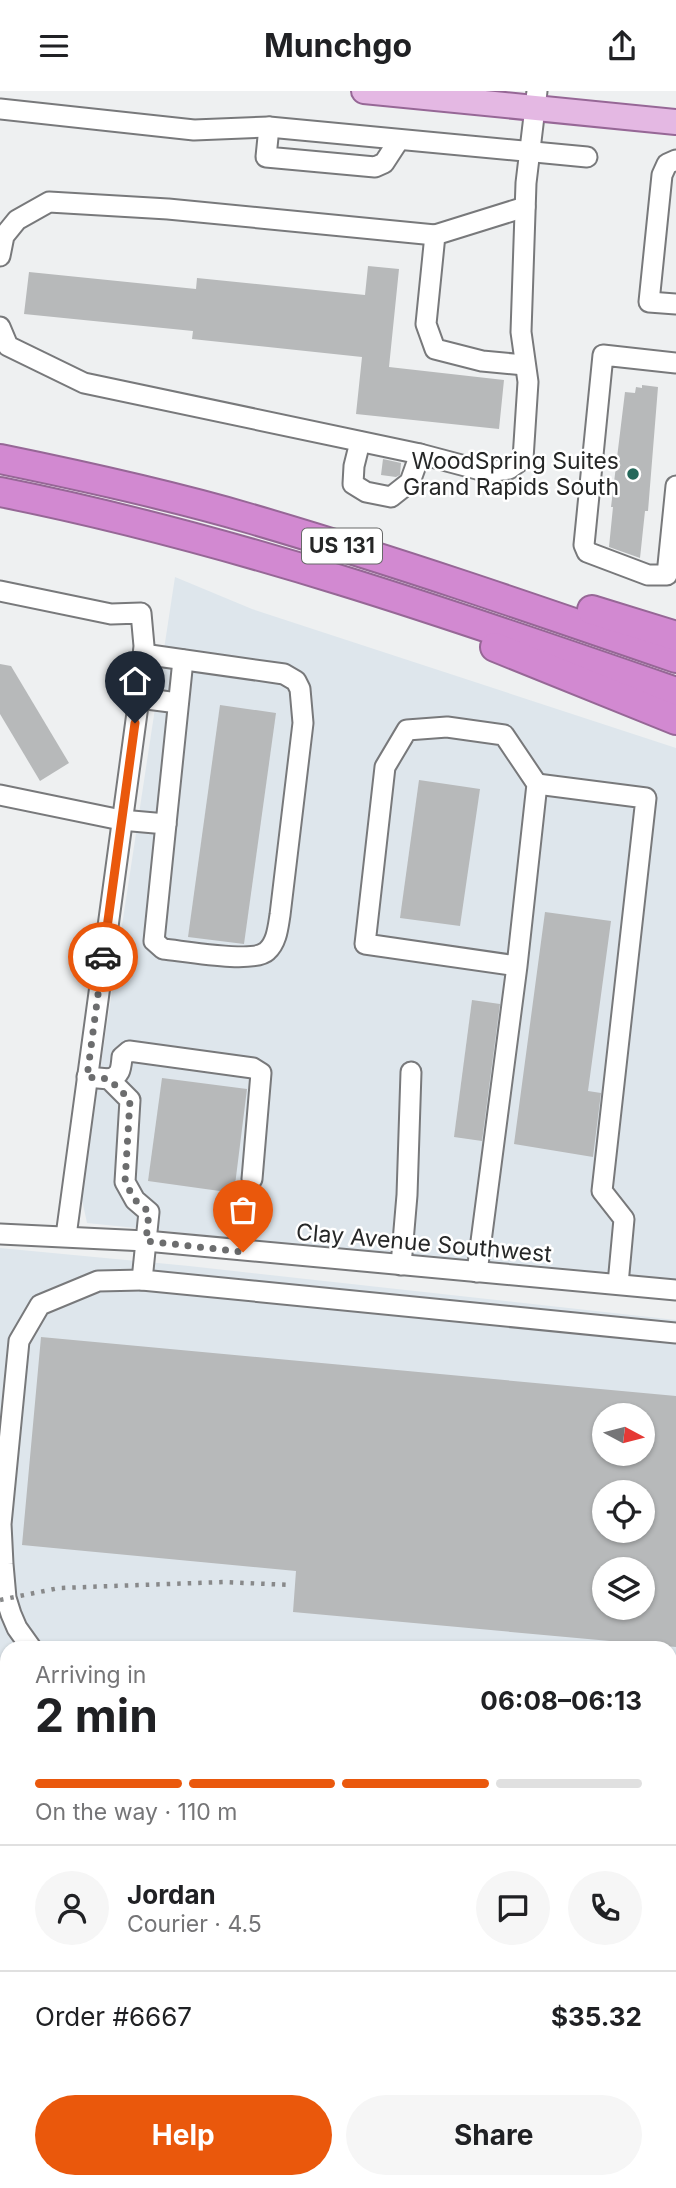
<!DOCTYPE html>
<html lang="en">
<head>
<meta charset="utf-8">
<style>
	body { margin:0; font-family:Inter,sans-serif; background:#f6f6f6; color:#202124; height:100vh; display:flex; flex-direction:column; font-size:26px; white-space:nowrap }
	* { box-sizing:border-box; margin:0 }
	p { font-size:23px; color:#757577 }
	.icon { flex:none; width:38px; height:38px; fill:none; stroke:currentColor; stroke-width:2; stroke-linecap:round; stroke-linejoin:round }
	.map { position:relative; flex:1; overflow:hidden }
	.details { position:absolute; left:0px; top:1550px; width:677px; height:548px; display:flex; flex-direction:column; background:#fff; border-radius:21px 21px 0 0; box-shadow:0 2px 5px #0004 }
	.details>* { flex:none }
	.needle { width:46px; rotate:97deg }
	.fabs { position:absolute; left:592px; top:1312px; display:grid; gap:14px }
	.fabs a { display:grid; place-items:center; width:63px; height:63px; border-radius:50%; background:#fff; box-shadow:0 2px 5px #0004; font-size:35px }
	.pin { position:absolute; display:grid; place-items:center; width:60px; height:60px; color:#fff; margin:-72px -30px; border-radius:50% 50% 50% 0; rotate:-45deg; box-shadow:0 0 7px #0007 }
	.pin .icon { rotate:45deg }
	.courier { position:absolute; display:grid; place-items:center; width:70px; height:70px; margin:-35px; border:5px solid #ea580c; border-radius:50%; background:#fff; color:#222; box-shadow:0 2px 9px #0007 }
	.head em { font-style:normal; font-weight:700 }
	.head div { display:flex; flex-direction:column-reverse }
	.head { display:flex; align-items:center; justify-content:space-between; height:119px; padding:0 35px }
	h1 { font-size:46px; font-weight:700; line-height:52px }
	.bar { display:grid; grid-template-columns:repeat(4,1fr); gap:10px 7px; align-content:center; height:84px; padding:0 35px }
	.bar i { height:9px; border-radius:5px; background:#e0e0e0 }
	.bar .selected { background:#ea580c }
	.bar p { grid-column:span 4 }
	.line { display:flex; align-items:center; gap:18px; padding:0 35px; border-top:2px solid #e0e0e0 }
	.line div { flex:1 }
	.round { display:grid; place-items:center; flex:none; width:74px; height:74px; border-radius:37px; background:#f6f6f6 }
	.cta { display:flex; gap:14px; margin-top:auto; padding:14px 35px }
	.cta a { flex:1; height:80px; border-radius:42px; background:#ea580c; color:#fff; font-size:28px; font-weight:700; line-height:80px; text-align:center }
	.cta a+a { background:#f6f6f6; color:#202124 }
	header { display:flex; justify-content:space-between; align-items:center; height:91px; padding:0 35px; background:#fff; font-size:32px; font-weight:700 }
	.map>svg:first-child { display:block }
	.built { fill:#dee6ec; fill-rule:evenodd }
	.building { fill:#b7b9ba; fill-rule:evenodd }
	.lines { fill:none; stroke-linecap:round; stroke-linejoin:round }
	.minor-casing { stroke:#78797b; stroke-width:23 }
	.major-casing { stroke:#966796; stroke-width:28 }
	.highway-casing { stroke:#966796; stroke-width:32 }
	.minor { stroke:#fff; stroke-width:19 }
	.major { stroke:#e4b8e3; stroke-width:24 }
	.highway { stroke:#d289d1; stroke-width:28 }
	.rail { stroke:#88898a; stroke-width:4.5; stroke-dasharray:3.5 7; stroke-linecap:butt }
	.done { stroke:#6c6d6e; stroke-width:7; stroke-dasharray:0 12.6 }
	.route { stroke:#ea580c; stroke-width:9 }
	.poi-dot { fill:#24685a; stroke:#fff; stroke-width:2.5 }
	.labels { text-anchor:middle; stroke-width:5; stroke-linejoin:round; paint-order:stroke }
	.shield { fill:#fff; stroke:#676868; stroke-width:2 }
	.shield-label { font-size:21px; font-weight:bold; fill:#262727 }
	.poi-label { font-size:23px; fill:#262727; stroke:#fff; text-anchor:end }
	.street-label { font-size:23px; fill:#262727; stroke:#fff }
</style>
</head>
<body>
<header><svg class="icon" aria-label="menu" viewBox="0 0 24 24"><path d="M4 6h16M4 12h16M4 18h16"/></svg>Munchgo<svg class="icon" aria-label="share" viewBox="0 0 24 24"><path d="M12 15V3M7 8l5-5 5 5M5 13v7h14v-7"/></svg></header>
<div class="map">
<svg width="676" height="2097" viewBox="0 0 676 2097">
	<rect width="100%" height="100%" fill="#eef0f1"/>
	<g class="built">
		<polygon points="175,486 252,518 676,657 676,1192 87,1132 81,1104"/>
		<path d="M 0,1157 L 189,1175 L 676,1229 L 676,1829 L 670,1829 L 670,1558 L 7,1558 L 7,1775 L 0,1774 ZM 604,1325 L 642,1325 L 642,1363 L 604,1363 ZM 604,1402 L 642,1402 L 642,1440 L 604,1440 ZM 604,1479 L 642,1479 L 642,1517 L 604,1517 Z"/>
		<rect x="206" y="2091" width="288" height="6"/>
	</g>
	<g class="building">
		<polygon points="368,175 399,178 389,276 504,289 499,338 356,323 362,266 192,248 193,240 24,223 29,181 196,198 197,187 365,204"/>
		<polygon points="642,294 658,296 648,420 645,420 640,467 609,456 613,416 611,416 625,301 635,302 636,296 642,297"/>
		<polygon points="383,368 401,372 400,384 396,386 381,384"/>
		<polygon points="0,573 11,575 69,672 40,690 0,623"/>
		<polygon points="220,614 276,622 244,853 188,846"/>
		<polygon points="419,689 480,698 460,835 400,827"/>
		<polygon points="545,821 611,830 588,1000 601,1002 593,1066 514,1053"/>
		<polygon points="472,909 500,913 482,1050 454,1046"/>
		<polygon points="162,987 247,998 234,1102 148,1090"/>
		<path d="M 41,1246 L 676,1305 L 676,1556 L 293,1521 L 296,1480 L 22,1454 ZM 604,1325 L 642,1325 L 642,1363 L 604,1363 ZM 604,1402 L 642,1402 L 642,1440 L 604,1440 ZM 604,1479 L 642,1479 L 642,1517 L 604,1517 Z"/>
	</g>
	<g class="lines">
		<defs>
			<g id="minor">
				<polyline points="0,18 194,39 269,36 587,66"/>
				<polyline points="269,36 266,66 375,76 384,72 399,49"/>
				<polyline points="676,69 667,73 662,84 649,211 676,213"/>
				<polyline points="525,116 435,144 426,233 435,258 482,270 525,274"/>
				<polyline points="0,165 4,145 17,129 49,111 168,118 435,144"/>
				<polyline points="0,236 8,255 84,292 420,363 488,381 509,378 523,368 528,291 521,241 526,92 537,0"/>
				<polyline points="676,272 603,264 584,454 587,461 648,484 667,484 676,395"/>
				<polyline points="360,351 354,375 353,393 366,401 391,406 410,391 420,363"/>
				<polyline points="0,500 111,523 141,522 144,555 139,607 66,1145"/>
				<polyline points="139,607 178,612"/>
				<polyline points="537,693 646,707 602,1100 624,1128 618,1193"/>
				<path d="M 0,704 L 121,729 L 166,733 L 154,850 L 163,858 C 184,860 254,873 267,860 C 277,851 278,836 280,824 L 303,632 L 300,598 L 296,590 L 284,583 L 143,563"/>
				<polyline points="166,733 183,569"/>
				<polyline points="87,986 109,988 130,1009 125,1091 135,1109 149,1121 142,1189 676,1242"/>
				<path d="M 109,988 C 121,985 121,977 122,966 L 129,960 L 253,977 L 261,982 L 252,1088"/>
				<polyline points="0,1143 146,1150 676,1199"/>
				<polyline points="401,1174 407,1104 411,981"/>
				<polyline points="477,1181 517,875 537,693 504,644 447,636 407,639 385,676 365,853 517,875"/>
				<polyline points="32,1558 17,1537 11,1523 6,1507 3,1473 1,1433 19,1250 40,1214 98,1190 142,1189"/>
				<polyline points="670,1622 676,1621"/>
				<polyline points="0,1919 7,1924"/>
				<polyline points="0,2052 7,2006"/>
				<polyline points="223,2091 223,2097"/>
			</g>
			<polyline id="major" points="364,0 676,31"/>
			<g id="highway">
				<path d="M 0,368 C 83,385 166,403 248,427 C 392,469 534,518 676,567"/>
				<path d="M 0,401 C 231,447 454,524 676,601"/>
				<polyline points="592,519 676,545"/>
				<polyline points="495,556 676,629"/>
			</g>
		</defs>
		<use href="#minor" class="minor-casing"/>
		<use href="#major" class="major-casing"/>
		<use href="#highway" class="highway-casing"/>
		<use href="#minor" class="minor"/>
		<use href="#major" class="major"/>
		<use href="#highway" class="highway"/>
		<g class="rail">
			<polyline points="0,1509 59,1497 223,1491 291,1494"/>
			<polyline points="0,1800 7,1801"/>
			<polyline points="670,1852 676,1853"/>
		</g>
	</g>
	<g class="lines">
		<polyline class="done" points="103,866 87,986 109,988 130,1009 125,1091 135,1109 149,1121 146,1150 243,1161"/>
		<polyline class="route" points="103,866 135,632"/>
	</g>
	<circle class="poi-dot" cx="633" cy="383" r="7"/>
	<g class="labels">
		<rect class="shield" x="302" y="437.5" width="80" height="35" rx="5"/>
		<g class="shield-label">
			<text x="342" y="462">US 131</text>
		</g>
		<g class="poi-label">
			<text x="619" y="378">WoodSpring Suites<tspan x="619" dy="26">Grand Rapids South</tspan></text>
		</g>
		<g class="street-label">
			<text transform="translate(424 1152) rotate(5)" y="8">Clay Avenue Southwest</text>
		</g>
	</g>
</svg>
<div class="fabs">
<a><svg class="needle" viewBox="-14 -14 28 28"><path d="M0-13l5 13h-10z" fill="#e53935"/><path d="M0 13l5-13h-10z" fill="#757577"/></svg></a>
<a><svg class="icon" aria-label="locate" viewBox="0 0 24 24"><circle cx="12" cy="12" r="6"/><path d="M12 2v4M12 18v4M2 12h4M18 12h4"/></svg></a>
<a><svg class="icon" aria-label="layers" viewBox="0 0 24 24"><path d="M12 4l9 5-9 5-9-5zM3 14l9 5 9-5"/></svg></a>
</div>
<div class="pin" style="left:243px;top:1161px;background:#ea580c"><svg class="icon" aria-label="bag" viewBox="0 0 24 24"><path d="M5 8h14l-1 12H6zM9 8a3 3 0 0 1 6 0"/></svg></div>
<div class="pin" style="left:135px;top:632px;background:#1f2937"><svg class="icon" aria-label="home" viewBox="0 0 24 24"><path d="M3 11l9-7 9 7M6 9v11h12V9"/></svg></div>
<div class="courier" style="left:103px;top:866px"><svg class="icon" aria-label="car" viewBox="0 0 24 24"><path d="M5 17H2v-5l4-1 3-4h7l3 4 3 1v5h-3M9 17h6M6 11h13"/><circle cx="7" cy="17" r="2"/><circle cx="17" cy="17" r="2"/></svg></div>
<section class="details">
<div class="head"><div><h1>2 min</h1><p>Arriving in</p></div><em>06:08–06:13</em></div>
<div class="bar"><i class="selected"></i><i class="selected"></i><i class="selected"></i><i></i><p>On the way · 110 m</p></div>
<div class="line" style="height:126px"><a class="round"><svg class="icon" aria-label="person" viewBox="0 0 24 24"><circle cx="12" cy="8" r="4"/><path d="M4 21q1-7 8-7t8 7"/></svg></a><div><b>Jordan</b><p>Courier · 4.5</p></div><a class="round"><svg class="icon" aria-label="chat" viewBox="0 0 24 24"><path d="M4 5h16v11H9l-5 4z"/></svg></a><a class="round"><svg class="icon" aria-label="phone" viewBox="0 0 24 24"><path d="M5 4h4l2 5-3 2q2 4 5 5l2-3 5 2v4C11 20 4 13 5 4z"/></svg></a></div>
<div class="line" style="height:91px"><div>Order #6667</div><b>$35.32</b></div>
<div class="cta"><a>Help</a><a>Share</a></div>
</section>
</div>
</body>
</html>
